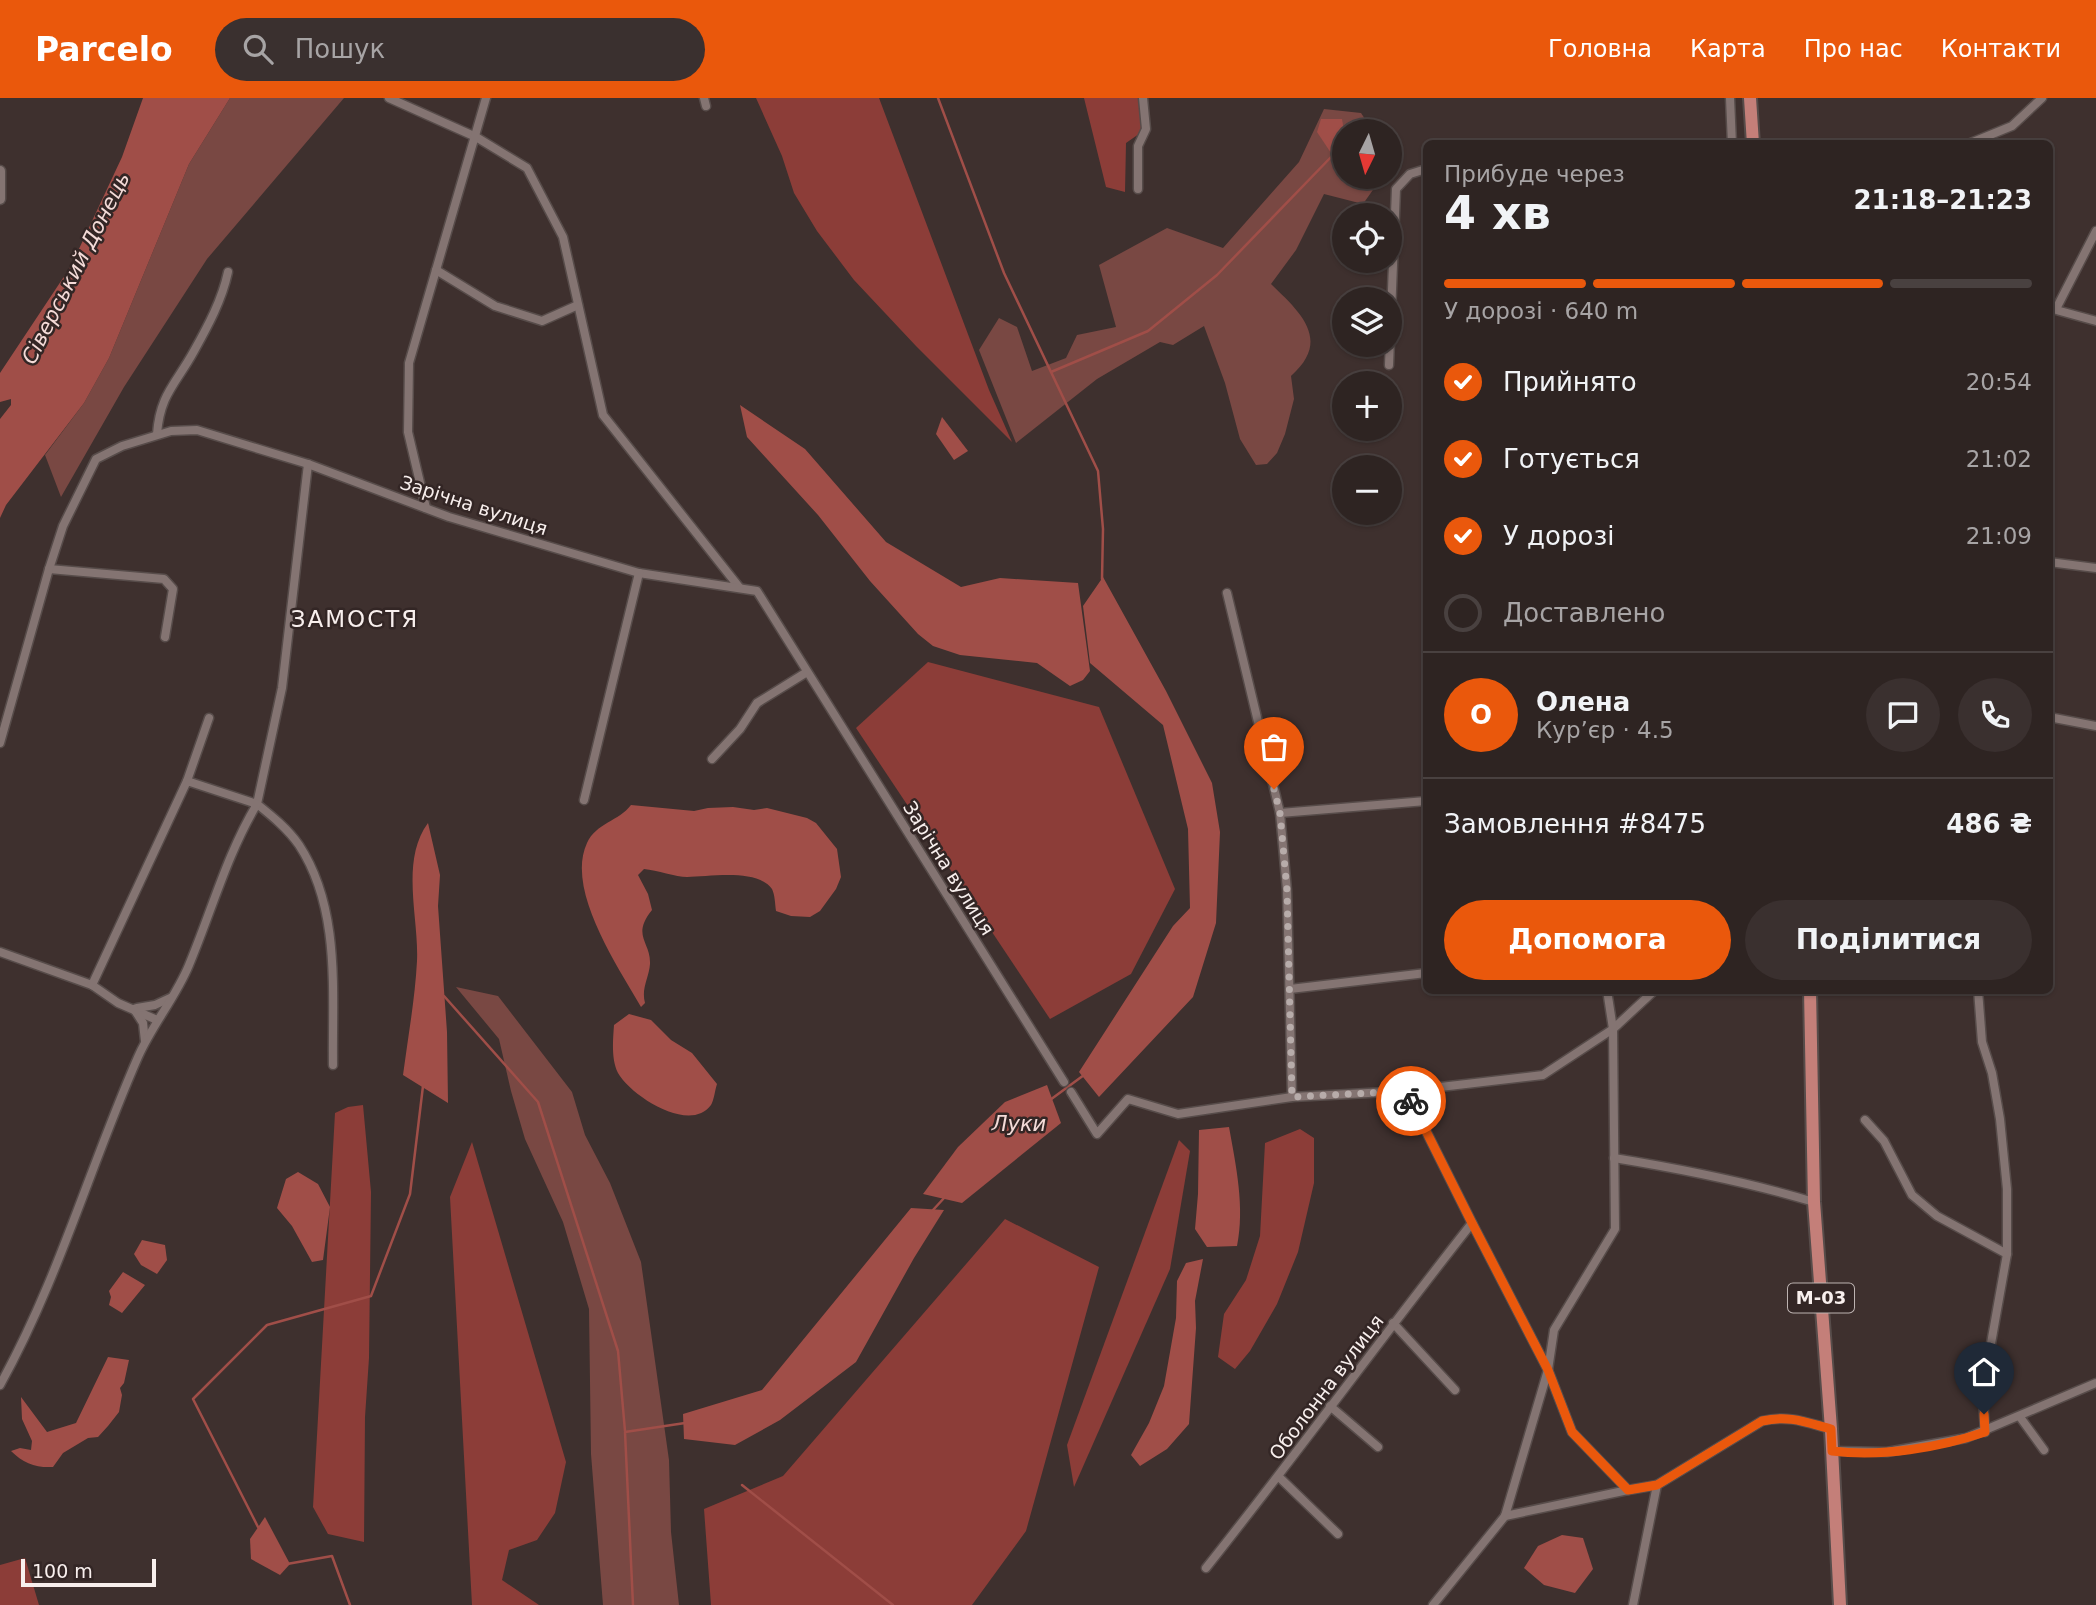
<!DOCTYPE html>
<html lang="uk">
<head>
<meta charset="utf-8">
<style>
	body { margin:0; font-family:"DejaVu Sans",sans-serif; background:#3a302f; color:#f1f3f6; height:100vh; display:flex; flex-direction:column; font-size:26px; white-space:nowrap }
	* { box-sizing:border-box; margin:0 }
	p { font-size:23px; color:#a7a4a5 }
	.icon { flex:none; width:38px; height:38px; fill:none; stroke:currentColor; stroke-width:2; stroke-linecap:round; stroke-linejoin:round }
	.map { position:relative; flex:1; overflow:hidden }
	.drawer { position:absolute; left:1423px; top:42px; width:630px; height:854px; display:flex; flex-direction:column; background:#2e2422; border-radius:10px; box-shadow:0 2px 5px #0004,0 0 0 2px #494140 }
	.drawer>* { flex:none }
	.needle { width:46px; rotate:185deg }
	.fabs { position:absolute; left:1332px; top:21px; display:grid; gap:14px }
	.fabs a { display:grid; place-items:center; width:70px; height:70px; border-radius:50%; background:#2e2422; box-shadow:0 2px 5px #0004,0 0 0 2px #494140; font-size:35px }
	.scale { position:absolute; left:21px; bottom:18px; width:135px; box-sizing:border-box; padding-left:7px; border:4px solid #f8efed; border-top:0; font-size:19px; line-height:24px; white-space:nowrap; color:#f8efed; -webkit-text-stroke:5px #332625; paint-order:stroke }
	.pin { position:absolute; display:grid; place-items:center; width:60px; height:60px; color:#fff; margin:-72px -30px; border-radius:50% 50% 50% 0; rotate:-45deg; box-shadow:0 0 7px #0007 }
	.pin .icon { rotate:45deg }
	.courier { position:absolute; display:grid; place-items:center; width:70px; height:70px; margin:-35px; border:5px solid #ea580c; border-radius:50%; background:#fff; color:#222; box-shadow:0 2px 9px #0007 }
	.overview em { font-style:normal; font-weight:700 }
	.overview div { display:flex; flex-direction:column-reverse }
	.overview { display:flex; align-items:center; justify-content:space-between; height:119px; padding:0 21px }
	h1 { font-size:46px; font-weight:700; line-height:52px }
	.bar { display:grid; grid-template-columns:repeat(4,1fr); gap:10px 7px; align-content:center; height:84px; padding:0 21px }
	.bar i { height:9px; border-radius:5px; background:#494140 }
	.bar .on { background:#ea580c }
	.bar p { grid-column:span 4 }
	.line { display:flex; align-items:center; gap:18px; padding:0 21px; border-top:2px solid #494140 }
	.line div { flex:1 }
	.round { display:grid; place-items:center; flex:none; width:74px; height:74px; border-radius:37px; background:#3a302f }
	ol { padding:0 21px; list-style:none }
	li { display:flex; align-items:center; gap:21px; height:77px }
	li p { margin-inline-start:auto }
	li .icon { padding:7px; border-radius:50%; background:#ea580c; color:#fff; stroke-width:4 }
	li:last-child { color:#a7a4a5 }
	li i { width:38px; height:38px; border:4px solid #494140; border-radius:50% }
	.primary-button { display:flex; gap:14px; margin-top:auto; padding:14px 21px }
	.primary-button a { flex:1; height:80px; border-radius:42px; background:#ea580c; color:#fff; font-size:28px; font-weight:700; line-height:80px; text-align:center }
	.primary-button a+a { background:#3a302f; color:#f1f3f6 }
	header { display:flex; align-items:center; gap:42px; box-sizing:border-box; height:98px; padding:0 35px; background:#ea580c; color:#fff }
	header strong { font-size:33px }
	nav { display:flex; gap:38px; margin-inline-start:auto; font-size:24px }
	.search { width:490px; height:63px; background:#3a302f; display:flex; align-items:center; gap:18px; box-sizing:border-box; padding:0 24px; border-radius:38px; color:#a7a4a5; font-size:26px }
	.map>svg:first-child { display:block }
	.green { fill:#794843 }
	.forest { fill:#8c3d38 }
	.water { fill:#a04e48 }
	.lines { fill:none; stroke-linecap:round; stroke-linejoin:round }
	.stream { stroke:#a04e48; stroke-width:2.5 }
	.minor-casing { stroke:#574c4a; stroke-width:11 }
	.tertiary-casing { stroke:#574c4a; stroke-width:13 }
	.trunk-casing { stroke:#574c4a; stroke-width:16 }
	.minor { stroke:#847472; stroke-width:8 }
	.tertiary { stroke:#847472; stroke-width:10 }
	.trunk { stroke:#c47f79; stroke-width:12 }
	.done { stroke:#b7acaa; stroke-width:7; stroke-dasharray:0 12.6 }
	.route { stroke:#ea580c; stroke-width:9 }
	.labels { text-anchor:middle; stroke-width:5; stroke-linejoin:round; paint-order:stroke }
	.shield { fill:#332625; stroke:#bdb3b1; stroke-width:2 }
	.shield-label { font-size:18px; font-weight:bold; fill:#f8efed }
	.street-label { font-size:19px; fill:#f8efed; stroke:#332625 }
	.water-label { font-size:21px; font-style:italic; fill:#f4dbd8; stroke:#332625 }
	.quarter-label { font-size:23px; letter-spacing:2px; fill:#f8efed; stroke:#332625 }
</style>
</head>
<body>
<header>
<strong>Parcelo</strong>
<div class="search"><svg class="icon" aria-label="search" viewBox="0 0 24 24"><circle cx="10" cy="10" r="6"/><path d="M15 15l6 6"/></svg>Пошук</div>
<nav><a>Головна</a><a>Карта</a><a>Про нас</a><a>Контакти</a></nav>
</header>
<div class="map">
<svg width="2096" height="1507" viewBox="0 0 2096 1507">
	<rect width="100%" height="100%" fill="#3e302e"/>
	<g class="green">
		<polygon points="230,0 344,0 207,161 124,289 61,399 45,357 84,305 109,260 189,66"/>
		<path d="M 1324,11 L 1361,15 L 1373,33 L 1344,33 L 1344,79 L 1382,79 L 1363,106 L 1324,96 L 1296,152 L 1271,186 C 1300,214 1332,242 1291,278 L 1294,301 L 1285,336 L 1277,355 L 1267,366 L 1256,367 L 1240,341 L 1225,285 L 1204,228 L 1173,247 L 1160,244 L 1097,281 L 1016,345 L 979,252 L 999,220 L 1017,229 L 1032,273 L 1066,260 L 1077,237 L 1116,229 L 1099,167 L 1167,130 L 1223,150 L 1299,64 Z"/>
		<polygon points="456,889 498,898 572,994 585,1037 610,1085 641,1164 669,1362 671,1434 679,1507 603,1507 591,1356 589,1211 563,1124 525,1041 511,993 499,941"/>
	</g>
	<g class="forest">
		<polygon points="756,0 879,0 989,292 1012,344 916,248 854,182 817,133 794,95 782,58"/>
		<polygon points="1084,0 1138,0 1146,31 1126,45 1125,94 1106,89"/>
		<polygon points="928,564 1099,609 1175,791 1131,876 1050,921 856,630"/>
		<polygon points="363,1007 371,1094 369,1260 365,1319 364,1444 328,1436 313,1409 335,1015 348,1009"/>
		<polygon points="1300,1031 1314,1040 1314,1085 1298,1154 1277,1206 1250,1253 1235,1271 1218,1259 1224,1216 1246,1182 1260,1138 1265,1045"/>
		<polygon points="1179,1042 1190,1053 1170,1171 1074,1389 1067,1347"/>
		<polygon points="472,1044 566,1364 555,1415 537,1442 509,1452 502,1482 539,1507 472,1507 450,1099"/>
		<polygon points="1005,1121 1099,1169 1026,1433 972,1507 711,1507 704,1411 783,1378"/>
		<polygon points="25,1460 39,1507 0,1507 0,1467"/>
	</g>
	<g class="water">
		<polygon points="143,0 230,0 189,66 109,260 84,305 6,407 0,420 0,321 11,307 11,301 0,304 0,275 71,168 122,59"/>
		<polygon points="1321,21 1342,21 1344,33 1344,65 1339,67 1317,34"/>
		<polygon points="740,307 805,351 886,444 961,489 1000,480 1078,485 1090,573 1083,582 1070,588 1037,565 960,557 933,548 918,536 870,483 818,417 747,339"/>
		<polygon points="942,319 968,353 954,362 936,336"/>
		<polygon points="1103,479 1166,593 1212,685 1220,734 1216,825 1193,899 1099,999 1079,974 1173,828 1190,810 1188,731 1163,627 1090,565 1083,508"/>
		<path d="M 631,707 L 694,713 L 708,710 L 733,709 L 754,712 L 767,710 L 807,720 L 816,725 L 837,751 L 841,779 L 836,791 L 820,813 L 810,819 L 791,818 L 776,813 C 775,806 775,797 772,791 C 757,770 709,779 687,779 C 676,779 657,772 644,771 L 638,777 L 648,796 L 652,812 C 631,838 651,844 650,866 C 649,880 641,890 645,905 L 641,909 C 619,870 565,792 587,745 C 596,725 619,723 631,707 Z"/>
		<path d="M 428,725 L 440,777 L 438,808 L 447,934 L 448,1005 L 403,977 C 408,939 415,901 417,863 C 419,820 400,763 428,725 Z"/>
		<path d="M 629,916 L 651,922 L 671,942 L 692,955 L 717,986 C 715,992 714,1002 711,1007 C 690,1036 631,998 618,975 C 611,961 613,942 614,927 Z"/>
		<polygon points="1047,987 1061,1025 962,1105 923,1096 958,1049 1005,1004"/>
		<path d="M 1229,1029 C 1236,1068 1245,1109 1237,1148 L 1207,1149 L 1195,1131 L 1198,1096 L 1199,1032 Z"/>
		<polygon points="298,1074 318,1086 330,1109 323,1162 312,1164 292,1128 277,1110 286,1081"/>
		<polygon points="911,1110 944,1112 914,1160 856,1264 780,1322 735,1347 684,1341 683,1316 762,1292"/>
		<polygon points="142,1142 165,1147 167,1162 157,1176 141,1167 134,1156"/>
		<polygon points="1203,1161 1195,1203 1196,1230 1189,1326 1167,1351 1140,1368 1131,1357 1149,1325 1164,1288 1176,1220 1177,1183 1186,1165"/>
		<polygon points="123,1174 145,1187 122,1215 109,1207 111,1199 109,1193"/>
		<path d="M 108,1259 L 129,1262 L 124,1285 L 120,1290 L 122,1297 L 119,1314 L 108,1328 L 98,1339 L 88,1340 L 63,1355 L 53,1369 C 36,1370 23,1365 11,1353 L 20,1350 L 31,1352 L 32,1343 L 22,1321 L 21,1299 L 47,1334 L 76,1325 Z"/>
		<polygon points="265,1419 290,1466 280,1477 251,1461 250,1441"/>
		<polygon points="1562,1437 1583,1440 1593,1471 1575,1495 1544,1487 1524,1470 1538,1448"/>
	</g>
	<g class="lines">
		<g class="stream">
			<polyline points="938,0 1004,175 1098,373 1103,431 1102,481"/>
			<polyline points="1051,274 1148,233 1217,177 1333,57"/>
			<polyline points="444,898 538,1004 618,1253 625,1333"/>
			<polyline points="1050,1002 1084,977"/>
			<polyline points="933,1112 945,1099"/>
			<polyline points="742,1387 893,1507"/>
			<polyline points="258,1429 193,1301 267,1227 371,1198 410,1096 423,988"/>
			<polyline points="287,1466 332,1458 350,1507"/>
			<polyline points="633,1507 625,1334 685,1325"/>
		</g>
		<defs>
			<g id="minor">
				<polyline points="389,0 476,39 527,70 563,139 603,317 739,489"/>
				<polyline points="704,0 706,8"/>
				<polyline points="1730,0 1732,46"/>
				<polyline points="1968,46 2012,28 2042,0"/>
				<polyline points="1138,91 1138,48 1146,31 1143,0"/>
				<polyline points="436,172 495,208 542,223 578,207"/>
				<polyline points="2049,210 2096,223"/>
				<polyline points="2056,211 2096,133"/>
				<polyline points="1389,267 1396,91 1410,76 1426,71"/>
				<path d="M 157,336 C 160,296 176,286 194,253 C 208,228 222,202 228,174"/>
				<path d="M 308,366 L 282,590 L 257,706 C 272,718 288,731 299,747 C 341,811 332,894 333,967"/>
				<polyline points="426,410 408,334 409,265 486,0"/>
				<polyline points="2049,464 2096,470"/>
				<polyline points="49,471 164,481 173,491 165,539"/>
				<polyline points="1227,495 1280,715 1287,792 1292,999"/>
				<polyline points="2049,619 2096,628"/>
				<polyline points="0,645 49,471 63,428 96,361 122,348 171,333 197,332 308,366 449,419 639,475 757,493 1064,984"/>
				<polyline points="712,661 740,631 757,605 807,574"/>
				<polyline points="187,683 209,620"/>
				<polyline points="584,702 639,475"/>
				<polyline points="1280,715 1426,703"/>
				<polyline points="0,854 92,887 118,905 157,922"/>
				<polyline points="1290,891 1426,875"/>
				<polyline points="1978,892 1982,944 1992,975 2000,1021 2007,1091 2007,1156 1985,1279 1983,1299 1985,1334"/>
				<polyline points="137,910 155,907 170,900"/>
				<polyline points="134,911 143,925 145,943"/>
				<path d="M 1406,993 L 1472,1125 L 1548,1272 L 1572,1334 L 1628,1392 L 1657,1387 L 1762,1323 C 1789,1317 1805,1324 1831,1331"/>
				<polyline points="1071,994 1097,1036 1128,1001 1178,1016 1292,999 1406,993 1543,977 1613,931 1655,892"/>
				<polyline points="1865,1022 1884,1043 1912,1097 1937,1118 2007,1156"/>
				<path d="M 1614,1060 C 1682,1071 1748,1084 1814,1104"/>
				<polyline points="1393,1225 1455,1292"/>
				<path d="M 0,1287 C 58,1183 90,1068 138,959 C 152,927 176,899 189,867 C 212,812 227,756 257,706 L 187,683 L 92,887"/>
				<polyline points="1330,1308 1378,1349"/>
				<polyline points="2020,1319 2044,1352"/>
				<polyline points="1832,1353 1887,1354 1966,1340 2096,1285"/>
				<polyline points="1279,1379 1338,1436"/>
				<polyline points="1505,1418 1628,1392"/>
				<path d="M 1206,1470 C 1296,1357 1382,1239 1472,1125"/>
				<polyline points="1433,1507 1505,1418 1548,1272 1554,1232 1615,1131 1613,931 1607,892"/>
				<polyline points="1633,1507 1657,1387"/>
			</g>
			<polyline id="tertiary" points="0,73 0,101"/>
			<g id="trunk">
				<polyline points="1750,0 1753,46"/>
				<polyline points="1810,892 1814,1104 1831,1331 1840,1507"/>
			</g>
		</defs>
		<use href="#minor" class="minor-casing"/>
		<use href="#tertiary" class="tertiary-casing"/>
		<use href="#trunk" class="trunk-casing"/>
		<use href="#minor" class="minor"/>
		<use href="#tertiary" class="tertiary"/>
		<use href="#trunk" class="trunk"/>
	</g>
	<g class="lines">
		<polyline class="done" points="1274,691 1280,715 1287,792 1292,999 1406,993 1411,1003"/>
		<path class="route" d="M 1411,1003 L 1472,1125 L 1548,1272 L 1572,1334 L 1628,1392 L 1657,1387 L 1762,1323 C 1789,1317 1805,1324 1831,1331 L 1832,1353 C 1882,1359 1938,1350 1985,1334 L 1984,1316"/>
	</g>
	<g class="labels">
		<rect class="shield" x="1788" y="1185.5" width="66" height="29" rx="5"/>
		<g class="shield-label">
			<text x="1821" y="1206">М-03</text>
		</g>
		<g class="street-label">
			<text transform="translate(474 407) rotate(18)" y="7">Зарічна вулиця</text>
			<text transform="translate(949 770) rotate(58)" y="7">Зарічна вулиця</text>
			<text transform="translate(1326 1289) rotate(-53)" y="7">Оболонна вулиця</text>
		</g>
		<g class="water-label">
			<text transform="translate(76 170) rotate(-63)" y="7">Сіверський Донець</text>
			<text x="1019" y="1033">Луки</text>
		</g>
		<g class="quarter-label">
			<text x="355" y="529">ЗАМОСТЯ</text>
		</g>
	</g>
</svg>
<div class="fabs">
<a><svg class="needle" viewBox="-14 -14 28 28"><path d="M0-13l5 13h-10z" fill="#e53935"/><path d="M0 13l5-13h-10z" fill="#a7a4a5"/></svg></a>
<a><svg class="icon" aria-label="locate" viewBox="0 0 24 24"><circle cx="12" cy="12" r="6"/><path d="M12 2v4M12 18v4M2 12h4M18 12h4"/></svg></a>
<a><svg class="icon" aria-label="layers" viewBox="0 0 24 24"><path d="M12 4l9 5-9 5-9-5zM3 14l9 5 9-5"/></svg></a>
<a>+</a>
<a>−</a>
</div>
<div class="scale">100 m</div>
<div class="pin" style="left:1274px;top:691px;background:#ea580c"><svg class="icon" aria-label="bag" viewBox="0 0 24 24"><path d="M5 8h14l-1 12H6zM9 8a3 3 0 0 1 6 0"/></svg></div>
<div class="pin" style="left:1984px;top:1316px;background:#1f2937"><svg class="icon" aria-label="home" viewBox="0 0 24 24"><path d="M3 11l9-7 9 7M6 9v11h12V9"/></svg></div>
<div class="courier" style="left:1411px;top:1003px"><svg class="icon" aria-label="bike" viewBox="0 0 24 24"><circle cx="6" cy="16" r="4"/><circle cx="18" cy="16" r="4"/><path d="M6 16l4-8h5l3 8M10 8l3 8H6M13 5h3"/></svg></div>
<section class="drawer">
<div class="overview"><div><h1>4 хв</h1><p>Прибуде через</p></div><em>21:18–21:23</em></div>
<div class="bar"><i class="on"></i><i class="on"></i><i class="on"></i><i></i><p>У дорозі · 640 m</p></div>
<ol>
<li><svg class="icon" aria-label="check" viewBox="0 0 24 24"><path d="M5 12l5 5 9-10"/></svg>Прийнято<p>20:54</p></li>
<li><svg class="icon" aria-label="check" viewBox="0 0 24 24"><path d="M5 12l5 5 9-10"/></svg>Готується<p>21:02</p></li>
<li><svg class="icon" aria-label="check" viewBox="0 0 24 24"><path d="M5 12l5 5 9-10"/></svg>У дорозі<p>21:09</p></li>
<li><i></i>Доставлено</li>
</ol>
<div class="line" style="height:126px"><b class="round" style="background:#ea580c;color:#fff">О</b><div><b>Олена</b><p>Кур’єр · 4.5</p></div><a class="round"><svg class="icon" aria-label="chat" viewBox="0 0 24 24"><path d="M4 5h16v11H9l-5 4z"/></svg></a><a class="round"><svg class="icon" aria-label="phone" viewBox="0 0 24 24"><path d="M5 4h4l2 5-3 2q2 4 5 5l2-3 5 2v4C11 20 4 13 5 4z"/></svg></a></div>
<div class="line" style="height:91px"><div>Замовлення #8475</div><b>486 ₴</b></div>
<div class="primary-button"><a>Допомога</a><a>Поділитися</a></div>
</section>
</div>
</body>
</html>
